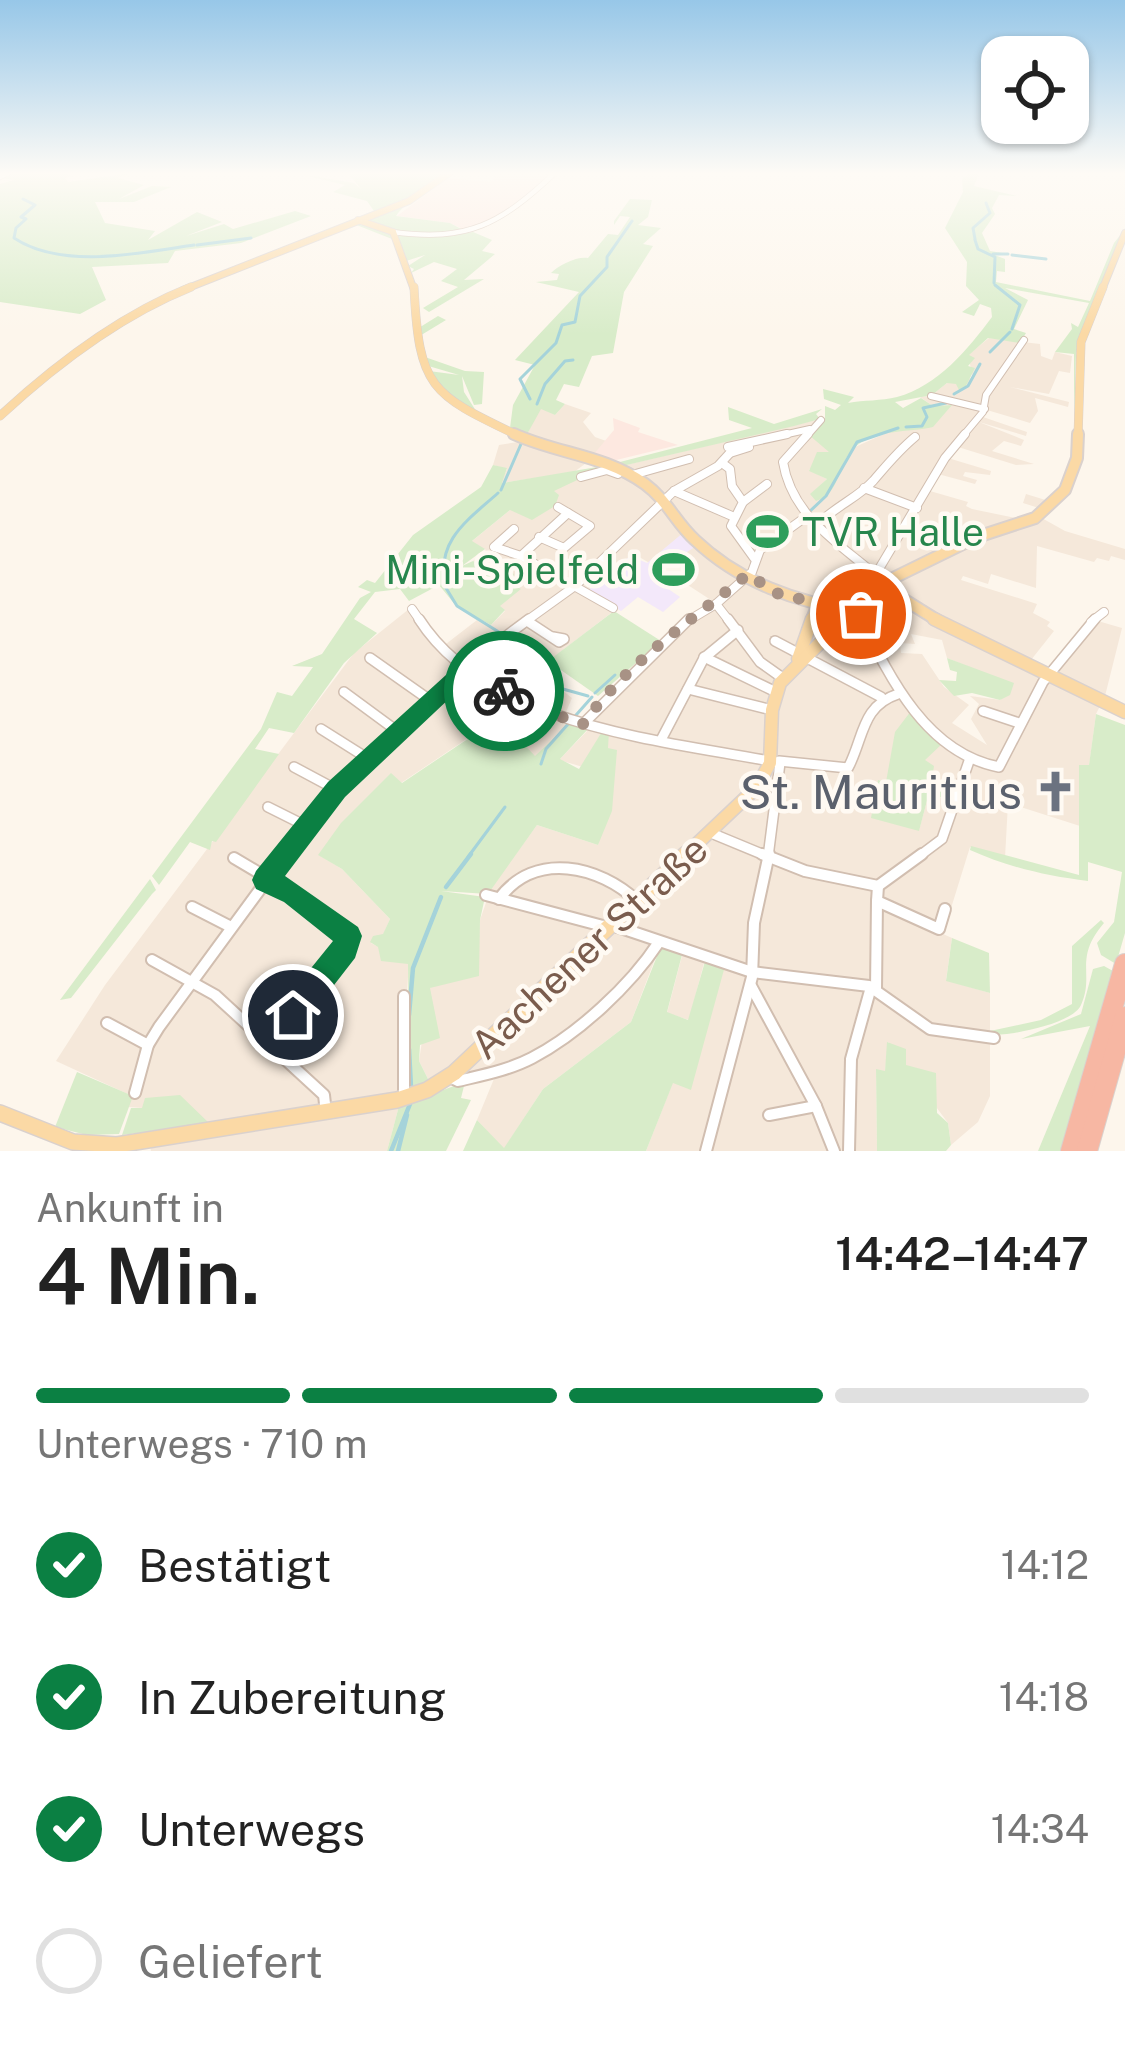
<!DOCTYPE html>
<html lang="de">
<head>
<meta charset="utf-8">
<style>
	body { margin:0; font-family:"Public Sans",sans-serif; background:#f2f2f2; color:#222; height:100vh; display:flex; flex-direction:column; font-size:45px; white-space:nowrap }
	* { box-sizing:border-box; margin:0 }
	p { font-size:39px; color:#767676 }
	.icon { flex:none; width:66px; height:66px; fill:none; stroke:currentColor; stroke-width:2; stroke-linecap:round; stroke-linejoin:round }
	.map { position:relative; height:1151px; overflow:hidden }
	.side { display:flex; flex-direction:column; background:#fff; flex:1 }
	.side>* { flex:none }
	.controls { position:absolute; left:981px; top:36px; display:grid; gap:24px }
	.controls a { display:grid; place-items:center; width:108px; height:108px; border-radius:24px; background:#fff; box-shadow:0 3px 9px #0004; font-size:60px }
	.pin { position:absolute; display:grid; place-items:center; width:102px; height:102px; color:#fff; margin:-51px; border:6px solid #fff; border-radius:50%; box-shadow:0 3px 12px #0007 }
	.courier { position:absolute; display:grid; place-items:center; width:120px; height:120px; margin:-60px; border:9px solid #0b8043; border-radius:50%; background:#fff; color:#222; box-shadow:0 3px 15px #0007 }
	.summary em { font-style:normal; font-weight:600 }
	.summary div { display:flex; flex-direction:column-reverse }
	.summary { display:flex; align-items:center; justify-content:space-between; height:204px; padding:0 36px }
	h1 { font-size:78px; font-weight:600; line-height:90px }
	.bar { display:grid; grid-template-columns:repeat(4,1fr); gap:18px 12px; align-content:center; height:144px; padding:0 36px }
	.bar i { height:15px; border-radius:9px; background:#e0e0e0 }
	.bar .current { background:#0b8043 }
	.bar p { grid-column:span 4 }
	ol { padding:0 36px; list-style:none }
	li { display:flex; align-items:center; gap:36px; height:132px }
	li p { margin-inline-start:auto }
	li .icon { padding:12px; border-radius:50%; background:#0b8043; color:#fff; stroke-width:4 }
	li:last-child { color:#767676 }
	li i { width:66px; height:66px; border:6px solid #e0e0e0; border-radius:50% }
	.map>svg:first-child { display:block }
	.residential { fill:#f5e8da; fill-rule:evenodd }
	.commercial { fill:#fde8e0 }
	.education { fill:#f3e8fa }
	.green { fill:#d8ecc9 }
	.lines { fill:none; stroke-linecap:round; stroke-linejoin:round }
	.stream-far1 { stroke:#a5d3da; stroke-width:3 }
	.stream { stroke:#a5d3da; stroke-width:4.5 }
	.minor-far4-casing { stroke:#d1beb0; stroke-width:6 }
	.minor-far3-casing { stroke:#d1beb0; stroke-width:8 }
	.minor-far2-casing { stroke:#d1beb0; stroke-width:10 }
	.minor-far1-casing { stroke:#d1beb0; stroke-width:12 }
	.minor-casing { stroke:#d1beb0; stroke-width:14 }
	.major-far4-casing { stroke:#dad1cd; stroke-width:8 }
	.major-far3-casing { stroke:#dad1cd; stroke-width:9 }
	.major-far2-casing { stroke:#dad1cd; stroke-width:14 }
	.major-far1-casing { stroke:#dad1cd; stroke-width:15 }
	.major-casing { stroke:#dad1cd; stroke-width:18 }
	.highway-casing { stroke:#dad1cd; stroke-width:22 }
	.minor-far4 { stroke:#fff; stroke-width:4.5 }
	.minor-far3 { stroke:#fff; stroke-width:6 }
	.minor-far2 { stroke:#fff; stroke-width:8 }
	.minor-far1 { stroke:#fff; stroke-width:9 }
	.minor { stroke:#fff; stroke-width:10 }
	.major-far4 { stroke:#fbd9a5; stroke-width:6 }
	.major-far3 { stroke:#fbd9a5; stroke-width:8 }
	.major-far2 { stroke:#fbd9a5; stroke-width:10 }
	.major-far1 { stroke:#fbd9a5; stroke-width:12 }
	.major { stroke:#fbd9a5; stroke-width:15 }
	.highway { stroke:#f7b7a3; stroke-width:20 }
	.route { fill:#0b8043 }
	.done { stroke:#a89285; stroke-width:12; stroke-dasharray:0 21.6 }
	.labels { text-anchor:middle; stroke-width:9; stroke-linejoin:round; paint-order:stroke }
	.leisure-label { font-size:39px; fill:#27864d; stroke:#fffaf3; text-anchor:start }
	.street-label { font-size:39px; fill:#7a5c4d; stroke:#fffaf3 }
	.near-worship-label { font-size:48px; fill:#5b616d; stroke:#fffaf3; text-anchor:end }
</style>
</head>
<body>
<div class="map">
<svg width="1125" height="1151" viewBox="0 0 1125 1151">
	<rect width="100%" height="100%" fill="#fdf6ec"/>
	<g class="residential">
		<path d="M 989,338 L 1040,344 L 1041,356 L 1052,360 L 1055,352 L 1072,356 L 1070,373 L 1059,371 L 1049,394 L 1010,387 L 1069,402 L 1068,407 L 1035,398 L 1038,411 L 1030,423 L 987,410 L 983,417 L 1027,432 L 1026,436 L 979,422 L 1024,440 L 1021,446 L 1004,441 L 992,451 L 1034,464 L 1016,465 L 958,447 L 948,458 L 991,471 L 990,475 L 965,472 L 963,476 L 977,480 L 975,484 L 938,474 L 930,491 L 968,502 L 966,506 L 972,509 L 1025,520 L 1042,509 L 1023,503 L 1026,494 L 1052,502 L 1040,517 L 1065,531 L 1125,549 L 1125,560 L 1111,556 L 1109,561 L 1097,558 L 1094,562 L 1037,546 L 1036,588 L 991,574 L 988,584 L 963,576 L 961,580 L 1037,604 L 1033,613 L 1050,622 L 1047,626 L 1054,631 L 1031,660 L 1049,670 L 1091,619 L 1122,628 L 1105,696 L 1096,714 L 1089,766 L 1079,765 L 1080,826 L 1008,803 L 1005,858 L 970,847 L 943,934 L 952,938 L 946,980 L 990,993 L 990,1096 L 978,1122 L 951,1145 L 948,1123 L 888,1042 L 885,1072 L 876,1070 L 877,1151 L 646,1151 L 673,1082 L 690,1089 L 705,959 L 689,1020 L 667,1013 L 683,952 L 660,946 L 631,1022 L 543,1089 L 504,1149 L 477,1120 L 496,1074 L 446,1087 L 430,1083 L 419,1061 L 430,988 L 478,944 L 480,920 L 491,888 L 537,825 L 598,845 L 616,751 L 607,748 L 603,731 L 583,767 L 559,760 L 589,729 L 587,720 L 714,602 L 677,578 L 685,570 L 671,563 L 660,569 L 634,554 L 586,592 L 615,610 L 542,666 L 540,673 L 572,698 L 563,719 L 570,723 L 540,752 L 535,757 L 498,718 L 401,783 L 391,774 L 319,855 L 342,869 L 390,919 L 383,935 L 371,943 L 409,963 L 399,1106 L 387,1151 L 151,1151 L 143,1108 L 128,1107 L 132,1096 L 56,1061 L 105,985 L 354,653 L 409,609 L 442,647 L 477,620 L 491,625 L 505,611 L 499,606 L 520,588 L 509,582 L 502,568 L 487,568 L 473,561 L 486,550 L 471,542 L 510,510 L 579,476 L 820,419 L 818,439 L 830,452 L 809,470 L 827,479 L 811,494 L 838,476 L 855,447 L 891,431 L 933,426 L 951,405 L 933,406 L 920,397 L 932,395 L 947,383 L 973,378 L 968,355 ZM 911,634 L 942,640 L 947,658 L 1002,680 L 1001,700 L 970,696 L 979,704 L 971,719 L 987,745 L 952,723 L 969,705 L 944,687 L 922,654 L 901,653 L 900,643 L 915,644 ZM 891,762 L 952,795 L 950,801 L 929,793 L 919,830 L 879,780 L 886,783 Z"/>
		<polygon points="565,404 591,413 583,422 595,437 606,441 593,458 574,472 501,483 507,469 493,465 499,445 524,441 540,407 555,415"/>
	</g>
	<g class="commercial">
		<polygon points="500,173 552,173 505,216 479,228 467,231 450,223 397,216 448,178 491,182"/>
		<polygon points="613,418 640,428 638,432 678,445 608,462 593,455 614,430"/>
	</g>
	<polygon class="education" points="684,532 698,545 660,569 649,564 664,573 658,582 680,597 663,612 638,597 621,611 587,591 630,556 647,563"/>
	<g class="green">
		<polygon points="6,173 65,173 72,176 65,178 68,182 130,173 118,178 144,185 119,199 152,186 171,187 134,202 95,202 105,223 155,231 148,240 197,212 222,222 186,236 224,224 233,229 295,211 311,216 241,243 175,251 168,263 92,267 106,300 80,314 0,302 0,184 14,180 0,178"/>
		<path d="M 295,173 L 354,183 L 361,189 L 348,173 L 453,173 C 435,189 409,197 396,216 L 450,223 L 465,231 L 448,235 L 450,236 L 473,232 L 492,240 L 482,251 L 495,254 L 464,280 L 484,279 L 429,312 L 423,308 L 458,287 L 441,281 L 457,269 L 434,262 L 411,273 L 414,269 L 408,266 L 425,255 L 406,261 L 390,230 L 392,239 L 354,224 L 225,270 L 374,211 L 367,201 L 333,192 L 345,185 Z"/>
		<path d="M 979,173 L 974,186 L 1017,196 L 999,195 L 992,208 L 995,214 L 982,233 L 990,251 L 1009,254 L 992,254 L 1005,259 L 1005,272 L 997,271 L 996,282 L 1090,301 L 1114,243 L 1125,229 L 1076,353 L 1074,423 L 1074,354 L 1055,352 L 1072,329 L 1071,323 L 1078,327 L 1089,303 L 1005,288 L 1028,300 L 1014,329 L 1026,333 L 1020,343 L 988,338 L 969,355 L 975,358 L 968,366 L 975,368 L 965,388 L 959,390 L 956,384 L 947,383 L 932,395 L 895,402 L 903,408 L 921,398 L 933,406 L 952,405 L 933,427 C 909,433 874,428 853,449 C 835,468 842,492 816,501 L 810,494 L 827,479 L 809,471 L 817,452 L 829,452 L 809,435 L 825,420 L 825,406 L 835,410 L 841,405 L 824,399 L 823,389 L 854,397 L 848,403 C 864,400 881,401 897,397 C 938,386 968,349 992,317 L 991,308 L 980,304 L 974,316 L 962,312 L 979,300 L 966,286 L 967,262 L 945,228 L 963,192 L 962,179 L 968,173 Z"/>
		<path d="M 630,199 L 652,200 L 648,217 L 638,225 L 661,228 L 643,244 L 653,246 L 624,292 L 613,353 L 592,356 L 579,387 L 564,384 L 556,400 L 565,404 L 555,415 L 541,409 L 525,438 L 510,428 L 513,405 L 535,365 L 515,360 L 579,292 L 536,282 L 557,280 L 559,274 L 551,273 C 559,265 577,256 588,258 L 608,234 L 618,235 L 630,217 L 620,216 L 614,225 L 614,221 Z"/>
		<polygon points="438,316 446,320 418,337 422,356 465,371 484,372 482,404 474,405 462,376 464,392 478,414 447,401 429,371 459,375 425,365 417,349 417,329"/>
		<polygon points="728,407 774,424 822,409 816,414 820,419 794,426 618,467 616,463 752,428 729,420"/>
		<polygon points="493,465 507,468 502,483 609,465 554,491 559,495 555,506 532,520 510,510 472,541 485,549 462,566 473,561 486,568 494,564 514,574 510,583 521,589 500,606 505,610 491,625 457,607 439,585 409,601 400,589 375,592 354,619 377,633 344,663 294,733 269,728 255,749 279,754 216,842 212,841 210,850 190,842 159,885 152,876 261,729 277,692 292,696 313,667 292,666 322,654 360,598 371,592 358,587 367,580 375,583 413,535 481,487"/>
		<polygon points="614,611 661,641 598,696 548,661"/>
		<polygon points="947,658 1014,683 1010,695 1000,700 972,693 954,696 939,680 956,681 957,672 950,670"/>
		<polygon points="911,711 943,743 925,760 934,766 931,785 953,795 951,801 929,793 919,831 871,818 878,780 886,782 895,732"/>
		<path d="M 1096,714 L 1125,725 L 1125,933 L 1116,964 L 1101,955 L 1097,943 L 1114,922 L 1122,872 L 1088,862 L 1088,881 C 1046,876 1008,867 970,850 L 971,846 L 1079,875 L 1079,765 L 1089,765 Z"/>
		<polygon points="499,718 535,756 570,723 589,728 560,759 579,769 603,730 609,731 608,748 617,750 612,811 598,845 537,825 488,894 441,891 485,897 480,920 479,976 430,988 440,1038 420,1045 419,1061 430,1083 409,1091 408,964 381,961 378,947 370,942 373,936 383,934 390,919 342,869 318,855 341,823 391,773 402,783"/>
		<polygon points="150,879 156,890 152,894 71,998 60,1000"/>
		<path d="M 1101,920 L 1104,923 C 1073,959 1095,974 1081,1005 C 1073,1024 1009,1036 990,1035 L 990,1031 L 1041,1020 L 1072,1004 L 1072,946 Z"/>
		<polygon points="952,938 989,953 990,993 946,981"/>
		<polygon points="661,946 683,951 667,1012 688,1020 706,958 725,966 691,1090 673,1083 646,1151 463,1151 477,1120 504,1148 543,1089 631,1022"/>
		<polygon points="1104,966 1113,971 1062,1151 1038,1151 1090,1026 1021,1039 1081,1014 1093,969"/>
		<polygon points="887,1042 906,1049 906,1065 936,1073 937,1113 948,1123 951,1145 946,1151 877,1151 876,1069 885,1071"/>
		<polygon points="77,1072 133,1096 119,1134 87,1135 55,1127"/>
		<polygon points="465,1082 461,1098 471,1100 446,1151 387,1151 399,1106"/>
		<polygon points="180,1095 210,1124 122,1135 131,1108 142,1108 145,1098"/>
	</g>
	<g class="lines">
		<g class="stream-far1">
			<path d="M 23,199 L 35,205 L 21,217 L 26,219 L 16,228 L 14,238 C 62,270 140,253 194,245"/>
			<polyline points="975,239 973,228 990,213 986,203"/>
			<polyline points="975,240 978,249 995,257 994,283"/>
			<polyline points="197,245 251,238"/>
			<polyline points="993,254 1008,254"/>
			<polyline points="1012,255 1046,259"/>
			<polyline points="995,285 1020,305 1012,329"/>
			<polyline points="990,352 1010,332"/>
			<polyline points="954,394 968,386 980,364"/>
			<polyline points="530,399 520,379 556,343 562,325 575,322 580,296 607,267 607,257 632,221"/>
			<polyline points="537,404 545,384 565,361 573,360"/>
			<polyline points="906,427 922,426 927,417 923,408 946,403"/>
			<polyline points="501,490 521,444"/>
			<polyline points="808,513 826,496 857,442 898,428"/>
			<path d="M 445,585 C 436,540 468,520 498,493"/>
			<polyline points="446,588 457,606 502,634"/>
			<polyline points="510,641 536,659"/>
			<polyline points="542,667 563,689 588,696"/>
			<polyline points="595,693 615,675"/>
			<polyline points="541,764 546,749 592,697"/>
			<polyline points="468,857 505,807"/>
		</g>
		<g class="stream">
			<polyline points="446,887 471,854"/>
			<polyline points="409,1015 413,968 441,897"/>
			<polyline points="409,1049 411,1087"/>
			<polyline points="391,1151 410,1104"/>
			<polyline points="398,1151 407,1115"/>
		</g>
		<defs>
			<g id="minor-far4">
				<polyline points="0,177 8,173"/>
				<path d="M 393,232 C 469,242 500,224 555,173"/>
			</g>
			<g id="minor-far3">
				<polyline points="931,396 985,409"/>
				<polyline points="774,437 810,429"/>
				<polyline points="806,437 821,420"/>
				<polyline points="962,437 983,412 986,395 1024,340"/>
			</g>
			<g id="minor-far2">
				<path d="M 808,434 L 783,462 C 792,517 839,543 878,577"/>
				<polyline points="728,447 787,434"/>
				<polyline points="730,453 749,447"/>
				<polyline points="722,463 730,469 732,486 743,502 731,526 754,558"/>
				<polyline points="632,475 689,459"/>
				<polyline points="581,477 607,470 618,474"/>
				<polyline points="864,488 917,508"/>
				<polyline points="674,491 732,516"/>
				<polyline points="743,502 767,484"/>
				<polyline points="568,513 521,556 613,608"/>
				<path d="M 817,525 C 834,507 859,497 873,481 C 887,465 898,451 915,437"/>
				<polyline points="514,529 494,547 521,556"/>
				<polyline points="539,537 564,548 590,526 558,507"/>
				<polyline points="876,574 945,458 965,434"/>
				<polyline points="716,604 730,622"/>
				<polyline points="412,609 421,622"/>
				<polyline points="856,610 862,622"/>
				<polyline points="525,622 575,586 674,491 718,466 729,454"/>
				<polyline points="686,622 716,604 752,572 760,550 807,516"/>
				<polyline points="1091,622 1104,612"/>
			</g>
			<g id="minor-far1">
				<path d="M 419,619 C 488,727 664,740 780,763 L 768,857"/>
				<polyline points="728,619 760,662 784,679"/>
				<path d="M 861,619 C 891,680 927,753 999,767 L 1043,682 L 1095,619"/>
				<polyline points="527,621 559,642 564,639 553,637"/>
				<polyline points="775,641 881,697"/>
				<polyline points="704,657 776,692"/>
				<polyline points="370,658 431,701"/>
				<polygon points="518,668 522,671 517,675 512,672"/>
				<polyline points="495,685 512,672"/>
				<polyline points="688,689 772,710"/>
				<polyline points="344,692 397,731"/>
				<polyline points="983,711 1019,723"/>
				<polyline points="583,724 689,619"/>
				<polyline points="321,729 367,758"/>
				<polyline points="662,738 704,658 738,630"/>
				<path d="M 779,761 L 848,768 C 864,738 861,706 898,694"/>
				<polyline points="294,767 337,790"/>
				<polyline points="268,807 306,826"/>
				<polyline points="711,833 769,857"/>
				<path d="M 284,857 C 351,765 438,686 529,619"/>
				<polyline points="918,857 942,839 969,761"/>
			</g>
			<g id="minor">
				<polyline points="762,854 805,871 878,886 922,854"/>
				<polyline points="234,858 293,893 348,936 345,948 269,1047"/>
				<polyline points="878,886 877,901 939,929 945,909"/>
				<polyline points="486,895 603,926"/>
				<path d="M 499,899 C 535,850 600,866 637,901"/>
				<polyline points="192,907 231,927"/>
				<polyline points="615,926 752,972 869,986 930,1029 994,1038"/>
				<polyline points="152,960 215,995 324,1095 326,1113"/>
				<polyline points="751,986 816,1106 834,1151"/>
				<polyline points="876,989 877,901"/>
				<polyline points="404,996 404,1096"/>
				<polyline points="107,1023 148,1045"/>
				<path d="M 450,1077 L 458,1081 C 483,1075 509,1070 532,1058 C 578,1034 630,986 659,942"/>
				<polyline points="135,1093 148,1045 159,1027 286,854"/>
				<polyline points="769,1115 816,1106"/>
				<polyline points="706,1151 752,977 754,923 769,854"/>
				<polyline points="849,1151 851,1059 871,987"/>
			</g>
			<g id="major-far4">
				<polyline points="358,220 393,232"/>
				<polyline points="393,232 414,290"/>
				<polyline points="183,290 409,201 449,173"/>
				<polyline points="1102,290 1125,233"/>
			</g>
			<g id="major-far3">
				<path d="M 414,287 C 419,390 431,394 521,437"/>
				<path d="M 0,416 C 55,365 121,315 191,287"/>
				<polyline points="1078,437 1081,342 1103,287"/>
			</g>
			<g id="major-far2">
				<path d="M 514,434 C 558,454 605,455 645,484 C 667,500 676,523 695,540 C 738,581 798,604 856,610"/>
				<polyline points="879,584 940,622"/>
				<polyline points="811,622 817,606"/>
				<polyline points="841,622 877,586 977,537 1035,518 1065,490 1077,458 1078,434"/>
			</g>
			<g id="major-far1">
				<polyline points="934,619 1125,712"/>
				<polyline points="798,659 812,619"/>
				<polyline points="683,857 757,787 770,763 772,710 780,683 844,619"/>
			</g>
			<polyline id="major" points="0,1113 73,1142 117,1145 397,1100 427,1090 454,1073 686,854"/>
			<g id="highway">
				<polyline points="1071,1151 1125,964"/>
				<polyline points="1087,1151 1125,1017"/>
			</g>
		</defs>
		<use href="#minor-far4" class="minor-far4-casing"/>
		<use href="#minor-far3" class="minor-far3-casing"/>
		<use href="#minor-far2" class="minor-far2-casing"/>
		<use href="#minor-far1" class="minor-far1-casing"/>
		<use href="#minor" class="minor-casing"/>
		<use href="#major-far4" class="major-far4-casing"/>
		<use href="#major-far3" class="major-far3-casing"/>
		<use href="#major-far2" class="major-far2-casing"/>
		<use href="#major-far1" class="major-far1-casing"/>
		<use href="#major" class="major-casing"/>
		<use href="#highway" class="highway-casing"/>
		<use href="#minor-far4" class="minor-far4"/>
		<use href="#minor-far3" class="minor-far3"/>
		<use href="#minor-far2" class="minor-far2"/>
		<use href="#minor-far1" class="minor-far1"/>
		<use href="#minor" class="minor"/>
		<use href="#major-far4" class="major-far4"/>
		<use href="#major-far3" class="major-far3"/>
		<use href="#major-far2" class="major-far2"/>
		<use href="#major-far1" class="major-far1"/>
		<use href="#major" class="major"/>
		<use href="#highway" class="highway"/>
	</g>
	<linearGradient id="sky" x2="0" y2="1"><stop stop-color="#97c7e8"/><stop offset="0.52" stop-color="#fefbf6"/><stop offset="1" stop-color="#fefbf6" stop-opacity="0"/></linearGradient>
	<rect width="1125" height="334" fill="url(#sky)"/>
	<polygon class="route" points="473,661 512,685 512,697 496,697 470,679 345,797 285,876 358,927 362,936 355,958 303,1025 293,1029 282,1025 278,1015 282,1004 333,941 284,902 256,889 252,880 256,871 328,782 457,665"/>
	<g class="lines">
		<path class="done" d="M 504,691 L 528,706 L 583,724 C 626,664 693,619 748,574 L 776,593 L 861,614"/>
	</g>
	<defs>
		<symbol id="stadium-bare" viewBox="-9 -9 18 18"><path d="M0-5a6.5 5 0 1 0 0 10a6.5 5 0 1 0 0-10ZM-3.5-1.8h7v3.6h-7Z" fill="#2e9e5b" stroke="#fffaf3" stroke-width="2.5" paint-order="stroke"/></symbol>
		<symbol id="church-bare" viewBox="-9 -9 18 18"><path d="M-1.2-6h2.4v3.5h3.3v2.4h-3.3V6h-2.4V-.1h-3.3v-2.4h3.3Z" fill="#6b7280" stroke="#fffaf3" stroke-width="2.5" paint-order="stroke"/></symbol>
	</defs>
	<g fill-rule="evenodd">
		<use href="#stadium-bare" x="738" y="502" width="59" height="59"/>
		<use href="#stadium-bare" x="644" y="540" width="59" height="59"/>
		<use href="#church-bare" x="1026" y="762" width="59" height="59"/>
	</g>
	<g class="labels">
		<g class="leisure-label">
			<text x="802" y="546">TVR Halle</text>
			<text x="639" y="584" text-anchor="end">Mini-Spielfeld</text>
		</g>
		<g class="street-label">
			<text transform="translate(589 947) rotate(-43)" y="14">Aachener Straße</text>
		</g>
		<g class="near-worship-label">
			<text x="1022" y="809">St. Mauritius</text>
		</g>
	</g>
</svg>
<div class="controls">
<a><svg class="icon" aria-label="locate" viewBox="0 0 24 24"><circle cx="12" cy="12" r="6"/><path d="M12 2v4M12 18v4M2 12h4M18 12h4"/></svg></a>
</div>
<div class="pin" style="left:861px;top:614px;background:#ea580c"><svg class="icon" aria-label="bag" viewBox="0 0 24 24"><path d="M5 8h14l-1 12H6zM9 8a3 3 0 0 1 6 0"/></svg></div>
<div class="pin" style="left:293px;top:1015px;background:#1f2937"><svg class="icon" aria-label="home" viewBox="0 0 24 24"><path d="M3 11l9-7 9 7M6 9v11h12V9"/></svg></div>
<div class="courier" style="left:504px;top:691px"><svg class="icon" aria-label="bike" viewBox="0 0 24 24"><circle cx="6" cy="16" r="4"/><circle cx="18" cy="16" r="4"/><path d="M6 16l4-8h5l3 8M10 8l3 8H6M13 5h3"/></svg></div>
</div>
<section class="side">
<div class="summary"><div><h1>4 Min.</h1><p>Ankunft in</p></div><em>14:42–14:47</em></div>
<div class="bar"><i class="current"></i><i class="current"></i><i class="current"></i><i></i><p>Unterwegs · 710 m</p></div>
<ol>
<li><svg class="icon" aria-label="check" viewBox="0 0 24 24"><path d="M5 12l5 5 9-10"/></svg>Bestätigt<p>14:12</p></li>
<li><svg class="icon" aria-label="check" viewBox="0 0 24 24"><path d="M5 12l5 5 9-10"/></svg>In Zubereitung<p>14:18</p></li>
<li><svg class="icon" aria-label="check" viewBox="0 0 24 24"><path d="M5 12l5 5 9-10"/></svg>Unterwegs<p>14:34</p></li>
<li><i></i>Geliefert</li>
</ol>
</section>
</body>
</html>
